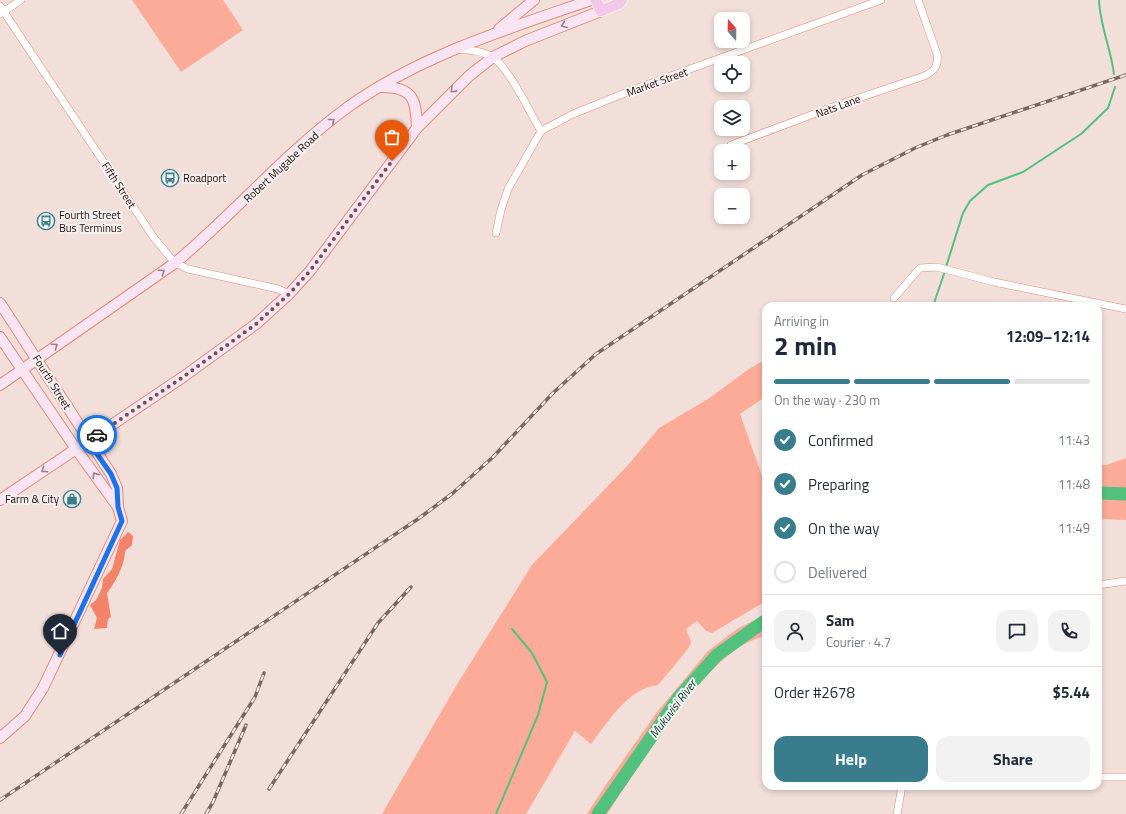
<!DOCTYPE html>
<html lang="en">
<head>
<meta charset="utf-8">
<style>
	body { margin:0; font-family:"Titillium Web",sans-serif; background:#f2f2f3; color:#1f2937; height:100vh; display:flex; flex-direction:column; font-size:15px; white-space:nowrap }
	* { box-sizing:border-box; margin:0 }
	p { font-size:13px; color:#747a83 }
	.icon { flex:none; width:22px; height:22px; fill:none; stroke:currentColor; stroke-width:2; stroke-linecap:round; stroke-linejoin:round }
	.map { position:relative; flex:1; overflow:hidden }
	.sheet { position:absolute; left:762px; top:302px; width:340px; height:488px; display:flex; flex-direction:column; background:#fff; border-radius:12px; box-shadow:0 2px 6px #0003 }
	.sheet>* { flex:none }
	.needle { width:26px; rotate:340deg }
	.controls { position:absolute; left:714px; top:12px; display:grid; gap:8px }
	.controls a { display:grid; place-items:center; width:36px; height:36px; border-radius:8px; background:#fff; box-shadow:0 2px 6px #0003; font-size:20px }
	.pin { position:absolute; display:grid; place-items:center; width:34px; height:34px; color:#fff; margin:-41px -17px; border-radius:50% 50% 50% 0; rotate:-45deg; box-shadow:0 0 4px #0007 }
	.pin .icon { rotate:45deg }
	.courier { position:absolute; display:grid; place-items:center; width:40px; height:40px; margin:-20px; border:3px solid #1a73e8; border-radius:50%; background:#fff; color:#222; box-shadow:0 1px 5px #0007 }
	.headline em { font-style:normal; font-weight:700 }
	.headline div { display:flex; flex-direction:column-reverse }
	.headline { display:flex; align-items:center; justify-content:space-between; height:68px; padding:0 12px }
	h1 { font-size:26px; font-weight:700; line-height:30px }
	.bar { display:grid; grid-template-columns:repeat(4,1fr); gap:6px 4px; align-content:center; height:48px; padding:0 12px }
	.bar i { height:5px; border-radius:3px; background:#e0e1e3 }
	.bar .active { background:#397d8c }
	.bar p { grid-column:span 4 }
	.line { display:flex; align-items:center; gap:10px; padding:0 12px; border-top:1px solid #e0e1e3 }
	.line div { flex:1 }
	.round { display:grid; place-items:center; flex:none; width:42px; height:42px; border-radius:12px; background:#f2f2f3 }
	ol { padding:0 12px; list-style:none }
	li { display:flex; align-items:center; gap:12px; height:44px }
	li p { margin-inline-start:auto }
	li .icon { padding:4px; border-radius:50%; background:#397d8c; color:#fff; stroke-width:4 }
	li:last-child { color:#747a83 }
	li i { width:22px; height:22px; border:2px solid #e0e1e3; border-radius:50% }
	.button { display:flex; gap:8px; margin-top:auto; padding:8px 12px }
	.button a { flex:1; height:46px; border-radius:12px; background:#397d8c; color:#fff; font-size:16px; font-weight:700; line-height:46px; text-align:center }
	.button a+a { background:#f2f2f3; color:#1f2937 }
	.map>svg:first-child { display:block }
	.green { fill:#fbab98 }
	.forest { fill:#f3846a }
	.lines { fill:none; stroke-linecap:round; stroke-linejoin:round }
	.stream { stroke:#52c17e; stroke-width:2 }
	.river { stroke:#52c17e; stroke-width:13 }
	.street-casing { stroke:#df8b76; stroke-width:8 }
	.secondary-casing { stroke:#df8b76; stroke-width:12 }
	.primary-casing { stroke:#fff; stroke-width:12 }
	.street { stroke:#fff; stroke-width:7 }
	.secondary { stroke:#f8e4f3; stroke-width:10 }
	.primary { stroke:#f0c9e8; stroke-width:11 }
	.rail-casing { stroke:#7e645f; stroke-width:3.5 }
	.rail { stroke:#f1f1f1; stroke-width:2; stroke-dasharray:6; stroke-linecap:butt }
	.oneway { stroke:#9a8187 }
	.done { stroke:#6e534e; stroke-width:4; stroke-dasharray:0 7.2 }
	.route { stroke:#1a73e8; stroke-width:5 }
	.labels { text-anchor:middle; stroke-width:4; stroke-linejoin:round; paint-order:stroke }
	.street-label { font-size:11px; fill:#270803; stroke:#f1f1f1 }
	.poi-label { font-size:11px; fill:#270803; stroke:#f1f1f1; text-anchor:start }
	.water-label { font-size:12px; font-style:italic; fill:#04341b; stroke:#f1f1f1 }
</style>
</head>
<body>
<div class="map">
<svg width="1126" height="814" viewBox="0 0 1126 814">
	<rect width="100%" height="100%" fill="#f2dfda"/>
	<g class="green">
		<polygon points="132,0 223,0 243,30 181,72"/>
		<path d="M 766,359 L 766,396 L 740,414 L 766,487 L 766,601 L 712,633 L 706,631 L 697,621 L 686,629 C 687,633 691,639 691,643 C 691,647 663,679 658,685 C 628,688 608,722 591,744 L 575,731 L 526,814 L 382,814 L 459,681 L 532,565 L 628,465 L 659,428 L 708,399 L 749,369 Z"/>
		<polygon points="1126,458 1126,520 1098,519 1098,465 1107,465"/>
		<path d="M 766,614 L 766,635 C 755,639 743,644 734,651 C 683,690 643,761 607,814 L 587,814 L 607,783 L 657,712 L 708,651 L 737,629 Z"/>
	</g>
	<path class="forest" d="M 128,532 L 133,536 L 132,545 L 125,551 C 125,565 115,583 107,593 L 111,617 L 108,619 L 107,628 L 94,629 L 97,618 L 90,605 L 96,600 L 102,588 L 103,579 L 112,569 L 120,540 Z"/>
	<g class="lines">
		<g class="stream">
			<path d="M 1099,0 C 1100,26 1111,49 1114,74"/>
			<polyline points="946,267 963,213 970,201 988,185 1023,172 1081,134 1108,108 1115,87"/>
			<polyline points="933,306 945,271"/>
			<polyline points="496,814 538,715 547,682 532,653 512,629"/>
		</g>
		<g class="river">
			<polyline points="1098,493 1126,494"/>
			<polyline points="598,814 679,697 717,655 766,620"/>
		</g>
		<defs>
			<g id="street">
				<polyline points="0,6 154,238 175,263 188,269 278,289 289,294"/>
				<polyline points="0,14 21,0"/>
				<path d="M 458,49 C 469,50 484,51 494,58 C 511,72 529,111 541,131"/>
				<path d="M 731,145 L 835,106 L 924,76 C 935,71 939,65 937,54 L 918,0"/>
				<polyline points="496,233 501,210 508,189 541,131 573,114 635,89 881,0"/>
				<polyline points="894,298 920,268 937,267 994,282 1126,309"/>
				<polyline points="1098,585 1126,581"/>
				<polyline points="1098,777 1126,777"/>
				<polyline points="897,814 902,786"/>
			</g>
			<g id="secondary">
				<polyline points="499,29 534,0"/>
				<path d="M 382,87 C 414,87 416,100 417,128"/>
				<polyline points="0,303 111,474 117,488 118,507 122,521 43,688 25,716 0,738"/>
				<polyline points="0,337 76,449 118,507"/>
				<path d="M 0,385 L 175,263 C 235,213 285,153 348,107 C 421,55 507,29 591,0"/>
				<polyline points="0,500 183,377 256,324 289,294 310,271 417,128 469,76 493,57 525,41 601,11"/>
			</g>
			<polyline id="primary" points="596,0 601,11 618,4 622,0"/>
		</defs>
		<use href="#street" class="street-casing"/>
		<use href="#secondary" class="secondary-casing"/>
		<use href="#primary" class="primary-casing"/>
		<use href="#street" class="street"/>
		<use href="#secondary" class="secondary"/>
		<use href="#primary" class="primary"/>
		<defs>
			<g id="rail">
				<polyline points="269,789 378,623 411,587"/>
				<polyline points="0,800 418,519 453,493 493,457 553,393 596,354 862,175 915,148 947,135 1126,75"/>
				<polyline points="181,814 255,697 264,673"/>
				<polyline points="206,814 213,802 246,725"/>
			</g>
		</defs>
		<use href="#rail" class="rail-casing"/>
		<use href="#rail" class="rail"/>
	</g>
	<defs><path id="oneway-chevron" d="M-2-3.5L2.5 0L-2 3.5" fill="none" stroke-width="1.6" stroke-linecap="round" stroke-linejoin="round"/></defs>
	<g class="oneway">
		<use href="#oneway-chevron" transform="translate(564 25) rotate(159)"/>
		<use href="#oneway-chevron" transform="translate(453 90) rotate(136)"/>
		<use href="#oneway-chevron" transform="translate(332 121) rotate(-39)"/>
		<use href="#oneway-chevron" transform="translate(162 272) rotate(-35)"/>
		<use href="#oneway-chevron" transform="translate(55 346) rotate(-35)"/>
		<use href="#oneway-chevron" transform="translate(44 470) rotate(146)"/>
		<use href="#oneway-chevron" transform="translate(95 475) rotate(-125)"/>
	</g>
	<g class="lines">
		<polyline class="done" points="97,435 183,377 256,324 289,294 310,271 392,161"/>
		<polyline class="route" points="60,655 122,521 118,507 117,488 111,474 88,441 97,435"/>
	</g>
	<defs>
		<symbol id="bus-ring" viewBox="-11 -11 22 22"><circle r="9.5" fill="#f1f1f1" stroke="#397d8c" stroke-width="1.5"/><path d="M-5-6H5V4H4V6H2V4H-2V6H-4V4H-5ZM-3.5-4V0h7V-4ZM-3.5 1.2v1.5H-2V1.2ZM2 1.2v1.5H3.5V1.2Z" fill="#397d8c"/></symbol>
		<symbol id="shop-ring" viewBox="-11 -11 22 22"><circle r="9.5" fill="#f1f1f1" stroke="#397d8c" stroke-width="1.5"/><path d="M-5-2.5h2.3a2.7 3.5 0 0 1 5.4 0H5L5.5 6h-11ZM-1.5-2.5h3a1.5 2.3 0 0 0-3 0Z" fill="#397d8c"/></symbol>
	</defs>
	<g fill-rule="evenodd">
		<use href="#bus-ring" x="160" y="168" width="20" height="20"/>
		<use href="#bus-ring" x="36" y="211" width="20" height="20"/>
		<use href="#shop-ring" x="62" y="489" width="20" height="20"/>
	</g>
	<g class="labels">
		<g class="street-label">
			<text transform="translate(657 82) rotate(-20)" y="4">Market Street</text>
			<text transform="translate(838 106) rotate(-20)" y="4">Nats Lane</text>
			<text transform="translate(281 167) rotate(-43)" y="4">Robert Mugabe Road</text>
			<text transform="translate(119 185) rotate(57)" y="4">Fifth Street</text>
			<text transform="translate(52 382) rotate(58)" y="4">Fourth Street</text>
		</g>
		<g class="poi-label">
			<text x="183" y="182">Roadport</text>
			<text x="59" y="219">Fourth Street<tspan x="59" dy="13">Bus Terminus</tspan></text>
			<text x="59" y="503" text-anchor="end">Farm &amp; City</text>
		</g>
		<g class="water-label">
			<text transform="translate(673 709) rotate(-53)" y="4">Mukuvisi River</text>
		</g>
	</g>
</svg>
<div class="controls">
<a><svg class="needle" viewBox="-14 -14 28 28"><path d="M0-13l5 13h-10z" fill="#e53935"/><path d="M0 13l5-13h-10z" fill="#747a83"/></svg></a>
<a><svg class="icon" aria-label="locate" viewBox="0 0 24 24"><circle cx="12" cy="12" r="6"/><path d="M12 2v4M12 18v4M2 12h4M18 12h4"/></svg></a>
<a><svg class="icon" aria-label="layers" viewBox="0 0 24 24"><path d="M12 4l9 5-9 5-9-5zM3 14l9 5 9-5"/></svg></a>
<a>+</a>
<a>−</a>
</div>
<div class="pin" style="left:392px;top:161px;background:#ea580c"><svg class="icon" aria-label="bag" viewBox="0 0 24 24"><path d="M5 8h14l-1 12H6zM9 8a3 3 0 0 1 6 0"/></svg></div>
<div class="pin" style="left:60px;top:655px;background:#1f2937"><svg class="icon" aria-label="home" viewBox="0 0 24 24"><path d="M3 11l9-7 9 7M6 9v11h12V9"/></svg></div>
<div class="courier" style="left:97px;top:435px"><svg class="icon" aria-label="car" viewBox="0 0 24 24"><path d="M5 17H2v-5l4-1 3-4h7l3 4 3 1v5h-3M9 17h6M6 11h13"/><circle cx="7" cy="17" r="2"/><circle cx="17" cy="17" r="2"/></svg></div>
<section class="sheet">
<div class="headline"><div><h1>2 min</h1><p>Arriving in</p></div><em>12:09–12:14</em></div>
<div class="bar"><i class="active"></i><i class="active"></i><i class="active"></i><i></i><p>On the way · 230 m</p></div>
<ol>
<li><svg class="icon" aria-label="check" viewBox="0 0 24 24"><path d="M5 12l5 5 9-10"/></svg>Confirmed<p>11:43</p></li>
<li><svg class="icon" aria-label="check" viewBox="0 0 24 24"><path d="M5 12l5 5 9-10"/></svg>Preparing<p>11:48</p></li>
<li><svg class="icon" aria-label="check" viewBox="0 0 24 24"><path d="M5 12l5 5 9-10"/></svg>On the way<p>11:49</p></li>
<li><i></i>Delivered</li>
</ol>
<div class="line" style="height:72px"><a class="round"><svg class="icon" aria-label="person" viewBox="0 0 24 24"><circle cx="12" cy="8" r="4"/><path d="M4 21q1-7 8-7t8 7"/></svg></a><div><b>Sam</b><p>Courier · 4.7</p></div><a class="round"><svg class="icon" aria-label="chat" viewBox="0 0 24 24"><path d="M4 5h16v11H9l-5 4z"/></svg></a><a class="round"><svg class="icon" aria-label="phone" viewBox="0 0 24 24"><path d="M5 4h4l2 5-3 2q2 4 5 5l2-3 5 2v4C11 20 4 13 5 4z"/></svg></a></div>
<div class="line" style="height:52px"><div>Order #2678</div><b>$5.44</b></div>
<div class="button"><a>Help</a><a>Share</a></div>
</section>
</div>
</body>
</html>
